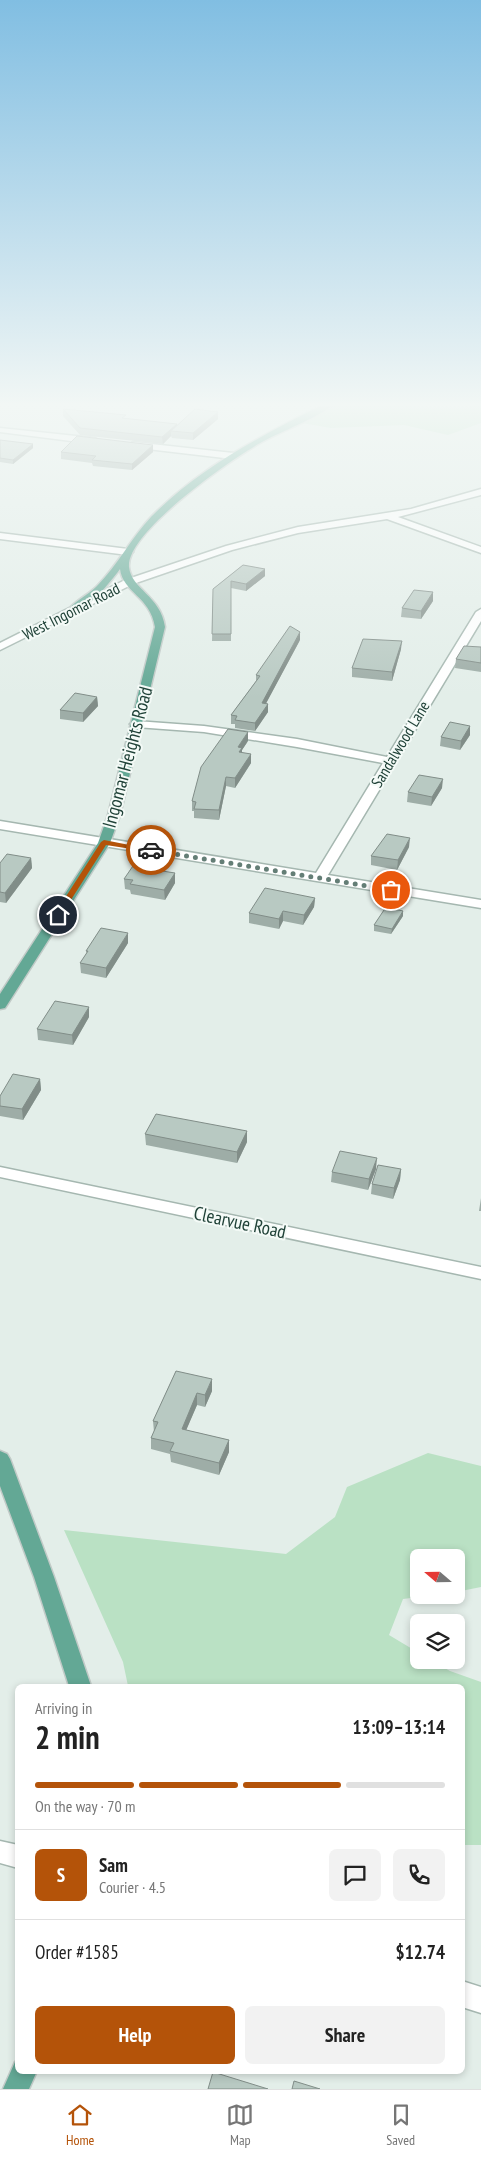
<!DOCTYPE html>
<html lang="en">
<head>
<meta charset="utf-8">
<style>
	body { margin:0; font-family:"PT Sans Narrow",sans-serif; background:#f2f2f2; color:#222; height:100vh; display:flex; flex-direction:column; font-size:19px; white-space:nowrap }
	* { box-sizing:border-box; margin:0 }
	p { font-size:16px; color:#767676 }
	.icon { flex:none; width:28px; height:28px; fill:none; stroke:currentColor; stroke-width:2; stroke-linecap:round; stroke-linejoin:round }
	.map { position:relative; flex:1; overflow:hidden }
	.details { position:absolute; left:15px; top:1684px; width:450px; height:390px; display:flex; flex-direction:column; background:#fff; border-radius:8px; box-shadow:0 2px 8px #0003 }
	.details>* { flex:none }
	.needle { width:32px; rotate:290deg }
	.buttons { position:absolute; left:410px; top:1549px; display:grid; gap:10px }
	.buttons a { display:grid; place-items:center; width:55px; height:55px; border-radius:8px; background:#fff; box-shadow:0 2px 8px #0003; font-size:25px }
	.pin { position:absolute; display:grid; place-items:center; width:42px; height:42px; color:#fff; margin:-21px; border:2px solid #fff; border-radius:50%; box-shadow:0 1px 5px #0007 }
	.courier { position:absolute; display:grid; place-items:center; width:50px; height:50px; margin:-25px; border:4px solid #b45309; border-radius:50%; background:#fff; color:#222; box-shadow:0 1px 6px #0007 }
	.head em { font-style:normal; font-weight:700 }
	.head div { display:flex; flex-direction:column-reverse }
	.head { display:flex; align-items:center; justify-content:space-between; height:85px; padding:0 20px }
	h1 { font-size:32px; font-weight:700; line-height:38px }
	.bar { display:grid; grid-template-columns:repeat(4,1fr); gap:8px 5px; align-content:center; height:60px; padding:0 20px }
	.bar i { height:6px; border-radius:4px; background:#e0e0e0 }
	.bar .active { background:#b45309 }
	.bar p { grid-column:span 4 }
	.line { display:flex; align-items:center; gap:12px; padding:0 20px; border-top:1px solid #e0e0e0 }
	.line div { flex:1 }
	.round { display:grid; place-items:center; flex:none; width:52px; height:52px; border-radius:8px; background:#f2f2f2 }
	.cta { display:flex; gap:10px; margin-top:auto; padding:10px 20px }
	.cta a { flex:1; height:58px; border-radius:8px; background:#b45309; color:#fff; font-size:20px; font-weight:700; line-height:58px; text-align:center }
	.cta a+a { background:#f2f2f2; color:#222 }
	.tab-bar { display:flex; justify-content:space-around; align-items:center; height:70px; border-top:1px solid #e0e0e0; background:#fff; font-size:14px; color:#767676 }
	.tab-bar a { display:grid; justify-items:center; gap:2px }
	.tab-bar .active { color:#b45309 }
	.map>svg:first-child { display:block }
	.green { fill:#bae1c4 }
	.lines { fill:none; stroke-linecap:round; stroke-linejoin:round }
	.minor-casing { stroke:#a5b7b0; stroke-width:3 }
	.major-casing { stroke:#c1cac7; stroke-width:3 }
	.minor { fill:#fff; fill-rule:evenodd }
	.major { fill:#63a895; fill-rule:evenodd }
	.wall { fill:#9eada7 }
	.shaded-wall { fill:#818d88 }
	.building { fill:#b8c9c2; stroke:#818d88 }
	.route { fill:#b45309 }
	.done { stroke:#647e76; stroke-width:5; stroke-dasharray:0 9 }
	.labels { text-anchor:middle; stroke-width:4; stroke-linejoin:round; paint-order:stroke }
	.far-street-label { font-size:16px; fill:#204238; stroke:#f4faf7 }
	.street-label { font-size:19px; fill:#204238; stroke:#f4faf7 }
</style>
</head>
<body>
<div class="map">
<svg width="481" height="2089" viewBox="0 0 481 2089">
	<rect width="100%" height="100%" fill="#e3eee9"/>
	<g class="green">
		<polygon points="329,405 455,407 481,406 481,423 448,435 404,425 331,428 296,422"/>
		<polygon points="428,1453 481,1466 481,1587 456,1592 456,1558 419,1558 419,1595 434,1595 403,1599 389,1635 419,1653 419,1660 431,1660 450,1671 481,1682 481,1845 463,1845 462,1686 128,1686 123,1662 64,1530 286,1554 335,1517 347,1487"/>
	</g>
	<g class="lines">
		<defs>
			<g id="minor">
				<polygon points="0,428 95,438 99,441 95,444 0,432"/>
				<polygon points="133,442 233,453 237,456 233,459 130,447 129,445"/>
				<polygon points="481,489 481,495 398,517 481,547 481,553 387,519 298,533 232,550 133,584 0,650 0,643 125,580 226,546 298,527 411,509"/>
				<polygon points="0,533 128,549 133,552 128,555 0,539"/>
				<polygon points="481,609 481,621 328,875 481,900 481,908 0,829 0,821 316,873 383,763 297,747 204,732 136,727 130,724 136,721 204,726 297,739 387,757 476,612"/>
				<polygon points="0,1167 481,1267 481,1279 0,1177"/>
				<polygon points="0,1841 18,1845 18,1868 0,1863"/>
				<polygon points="462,1981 481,1987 481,2013 462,2007"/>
			</g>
			<g id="major">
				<path d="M 322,405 L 333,405 C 317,418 282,431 262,442 C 233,458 126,532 129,567 C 131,589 161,596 165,627 L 120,815 L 110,843 L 7,1005 L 5,1008 L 0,1009 L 0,994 L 98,843 L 108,815 L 155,627 C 150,596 123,593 120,569 C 111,581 85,615 69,612 L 68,610 C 76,600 88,595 97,586 C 118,565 131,538 151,517 C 200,467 261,436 322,405 Z"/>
				<polygon points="0,1451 7,1454 10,1459 54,1577 91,1686 69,1686 34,1577 0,1486"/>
				<polygon points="18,2061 18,2071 37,2071 29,2089 3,2089 15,2062"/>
			</g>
		</defs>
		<use href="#minor" class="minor-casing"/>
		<use href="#major" class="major-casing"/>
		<use href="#minor" class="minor"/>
		<use href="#major" class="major"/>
	</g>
	<g class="wall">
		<polygon points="63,409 126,419 177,424 177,425 218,412 218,419 193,440 172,438 171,436 163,444 80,435 63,416"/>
		<polygon points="0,440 33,448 13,464 0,462"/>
		<polygon points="153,445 153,452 132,470 93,466 92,463 61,459 61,452"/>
		<polygon points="243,565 265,576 246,591 231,588 231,641 212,641 213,589"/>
		<polygon points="433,601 421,619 401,617 402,608"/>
		<polygon points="300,640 266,703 268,704 268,712 255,731 235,728 235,724 231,724 231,715 256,681 256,675"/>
		<polygon points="481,647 481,672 455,668 456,659"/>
		<polygon points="401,649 392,681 352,677 352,668"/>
		<polygon points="97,697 98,706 83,722 60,719 60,710"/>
		<polygon points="470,726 470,735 460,750 440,746 441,737"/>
		<polygon points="248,741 242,750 242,753 251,763 235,788 226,786 219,820 194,818 194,811 192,811 192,801"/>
		<polygon points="442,788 431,806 407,802 408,792"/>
		<polygon points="409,847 397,870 371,865 371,856"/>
		<polygon points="31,858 32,868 6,903 0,902 0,863"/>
		<polygon points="159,867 159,871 175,873 175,883 165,900 131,894 130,890 125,889 124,879"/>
		<polygon points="315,898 314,907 303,925 283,921 279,929 249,923 249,913"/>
		<polygon points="403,916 391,934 374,931 374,925"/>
		<polygon points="128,943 106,978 81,973 80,963 87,954 86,951"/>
		<polygon points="89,1017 73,1045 38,1040 37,1029"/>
		<polygon points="40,1079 41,1090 23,1120 0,1116 0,1096"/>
		<polygon points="247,1131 247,1142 237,1163 146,1145 145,1134"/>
		<polygon points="376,1169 368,1190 331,1182 332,1172"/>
		<polygon points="401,1169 400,1180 393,1199 371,1194 372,1184"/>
		<polygon points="481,1198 481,1211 479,1211"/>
		<polygon points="176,1371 212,1391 205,1407 197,1405 186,1430 229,1440 229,1452 219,1475 171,1462 170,1454 151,1449 151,1438 154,1432 153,1421"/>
	</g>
	<g class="shaded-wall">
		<polygon points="218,412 218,419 193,440 193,433"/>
		<polygon points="177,424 178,431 171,431 171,436 163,444 162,437"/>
		<polygon points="33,444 33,448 13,464 13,460"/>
		<polygon points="153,445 153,452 132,470 132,464"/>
		<polygon points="265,569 265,576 246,591 246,584"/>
		<polygon points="433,592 433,601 421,619 421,611"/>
		<polygon points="300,632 300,640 262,711 262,703"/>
		<polygon points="402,641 401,649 392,681 392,672"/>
		<polygon points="97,697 98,706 83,722 83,713"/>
		<polygon points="268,704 268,712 255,731 255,723"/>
		<polygon points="470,726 470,735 460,750 461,741"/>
		<polygon points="248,732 248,741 242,750 242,757 239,762 238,747"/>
		<polygon points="251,754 251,763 235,788 235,778"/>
		<polygon points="226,777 226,786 219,820 219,810"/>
		<polygon points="443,779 442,788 431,806 432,797"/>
		<polygon points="410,838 409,847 397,870 398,860"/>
		<polygon points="31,858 32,868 6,903 5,893"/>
		<polygon points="175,873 175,883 165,900 164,890"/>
		<polygon points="315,898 314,907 303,925 304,915"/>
		<polygon points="283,911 283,921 279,929 279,919"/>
		<polygon points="403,911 403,916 391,934 392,929"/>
		<polygon points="128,933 128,943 106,978 106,968"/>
		<polygon points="89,1007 89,1017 73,1045 72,1035"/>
		<polygon points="40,1079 41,1090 23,1120 22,1109"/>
		<polygon points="247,1131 247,1142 237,1163 237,1152"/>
		<polygon points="377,1158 376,1169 368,1190 369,1179"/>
		<polygon points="401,1169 400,1180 393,1199 394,1188"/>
		<polygon points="212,1379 212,1391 205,1407 205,1395"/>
		<polygon points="197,1393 197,1405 182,1440 182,1429"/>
		<polygon points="229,1440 229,1452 219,1475 219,1463"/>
	</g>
	<g class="building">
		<polygon points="63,409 126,415 122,418 177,424 162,437 80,428"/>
		<polygon points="195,409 218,412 193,433 171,431"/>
		<polygon points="77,436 153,445 132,464 92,460 96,456 61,452"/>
		<polygon points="0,440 33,444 13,460 0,458"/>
		<polygon points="243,565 265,569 246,584 231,581 231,634 212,634 213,589"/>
		<polygon points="414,590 433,592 421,611 402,608"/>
		<polygon points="290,626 300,632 262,703 268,704 255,723 235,720 237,716 231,715 260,676 256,675"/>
		<polygon points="363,639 402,641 392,672 352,668"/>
		<polygon points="464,646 481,647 481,663 456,659"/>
		<polygon points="75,693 97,697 83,713 60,710"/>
		<polygon points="450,722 470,726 461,741 441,737"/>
		<polygon points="228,729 248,732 238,747 242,748 239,752 251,754 235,778 226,777 219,810 194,809 196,802 192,801 201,767"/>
		<polygon points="419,775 443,779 432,797 408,792"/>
		<polygon points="387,834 410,838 398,860 371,856"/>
		<polygon points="7,854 31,858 5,893 0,892 0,863"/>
		<polygon points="135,863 159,867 156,870 175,873 164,890 130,884 133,880 124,879"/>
		<polygon points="265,888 315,898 304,915 283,911 279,919 249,913"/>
		<polygon points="386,907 403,911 392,929 374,925"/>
		<polygon points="101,928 128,933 106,968 80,963 88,951 86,951"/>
		<polygon points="55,1001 89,1007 72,1035 37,1029"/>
		<polygon points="13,1074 40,1079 22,1109 0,1106 0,1096"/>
		<polygon points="156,1114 247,1131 237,1152 145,1134"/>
		<polygon points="340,1151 377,1158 369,1179 332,1172"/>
		<polygon points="378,1165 401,1169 394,1188 372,1184"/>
		<polygon points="176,1371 212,1379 205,1395 197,1393 182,1429 229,1440 219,1463 170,1451 174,1443 151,1438 158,1422 153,1421"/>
		<polygon points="213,2072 268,2089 208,2089"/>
		<polygon points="294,2081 320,2089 292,2089"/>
	</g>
	<linearGradient id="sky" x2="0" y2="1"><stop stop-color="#81bee2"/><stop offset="0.58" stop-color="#f2f7f5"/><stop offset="1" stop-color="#f2f7f5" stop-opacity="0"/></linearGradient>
	<rect width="481" height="698" fill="url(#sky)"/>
	<polygon class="route" points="104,840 155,850 151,852 106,845 60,917 55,917 54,915 101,842"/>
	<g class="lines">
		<polyline class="done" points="151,850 391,890"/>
	</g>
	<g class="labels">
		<g class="far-street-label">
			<text transform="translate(71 611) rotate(-27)" y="6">West Ingomar Road</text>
			<text transform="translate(400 744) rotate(-59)" y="6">Sandalwood Lane</text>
		</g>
		<g class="street-label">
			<text transform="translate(127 757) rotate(-75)" y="7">Ingomar Heights Road</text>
			<text transform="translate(240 1222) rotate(12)" y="7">Clearvue Road</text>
		</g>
	</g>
</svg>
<div class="buttons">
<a><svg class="needle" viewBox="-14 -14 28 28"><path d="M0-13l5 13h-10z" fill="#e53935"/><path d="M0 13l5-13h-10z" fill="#767676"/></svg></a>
<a><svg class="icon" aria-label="layers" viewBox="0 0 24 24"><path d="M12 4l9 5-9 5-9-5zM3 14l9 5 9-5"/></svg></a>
</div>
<div class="pin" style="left:391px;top:890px;background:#ea580c"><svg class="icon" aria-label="bag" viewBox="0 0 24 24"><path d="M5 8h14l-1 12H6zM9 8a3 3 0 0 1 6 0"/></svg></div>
<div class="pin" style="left:58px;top:915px;background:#1f2937"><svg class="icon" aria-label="home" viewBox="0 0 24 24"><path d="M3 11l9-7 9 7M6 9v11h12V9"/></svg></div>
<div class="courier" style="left:151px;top:850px"><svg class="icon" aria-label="car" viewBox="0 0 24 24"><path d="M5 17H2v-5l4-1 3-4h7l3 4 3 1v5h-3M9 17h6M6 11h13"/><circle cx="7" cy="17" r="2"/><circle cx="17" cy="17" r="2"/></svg></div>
<section class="details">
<div class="head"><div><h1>2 min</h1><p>Arriving in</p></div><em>13:09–13:14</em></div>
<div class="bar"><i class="active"></i><i class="active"></i><i class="active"></i><i></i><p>On the way · 70 m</p></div>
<div class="line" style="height:90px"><b class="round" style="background:#b45309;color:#fff">S</b><div><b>Sam</b><p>Courier · 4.5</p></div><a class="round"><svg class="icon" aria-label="chat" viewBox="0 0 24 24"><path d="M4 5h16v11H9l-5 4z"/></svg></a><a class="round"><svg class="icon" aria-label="phone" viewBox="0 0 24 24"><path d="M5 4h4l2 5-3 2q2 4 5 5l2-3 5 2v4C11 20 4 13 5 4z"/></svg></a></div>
<div class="line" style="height:65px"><div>Order #1585</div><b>$12.74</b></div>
<div class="cta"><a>Help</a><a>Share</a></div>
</section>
</div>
<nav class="tab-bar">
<a class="active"><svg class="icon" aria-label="home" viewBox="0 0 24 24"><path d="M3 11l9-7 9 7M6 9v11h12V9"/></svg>Home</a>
<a><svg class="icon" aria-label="map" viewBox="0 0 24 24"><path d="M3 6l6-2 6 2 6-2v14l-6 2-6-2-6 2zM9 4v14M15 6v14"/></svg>Map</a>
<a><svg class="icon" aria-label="saved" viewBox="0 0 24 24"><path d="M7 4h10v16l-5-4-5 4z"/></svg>Saved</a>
</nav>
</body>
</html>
